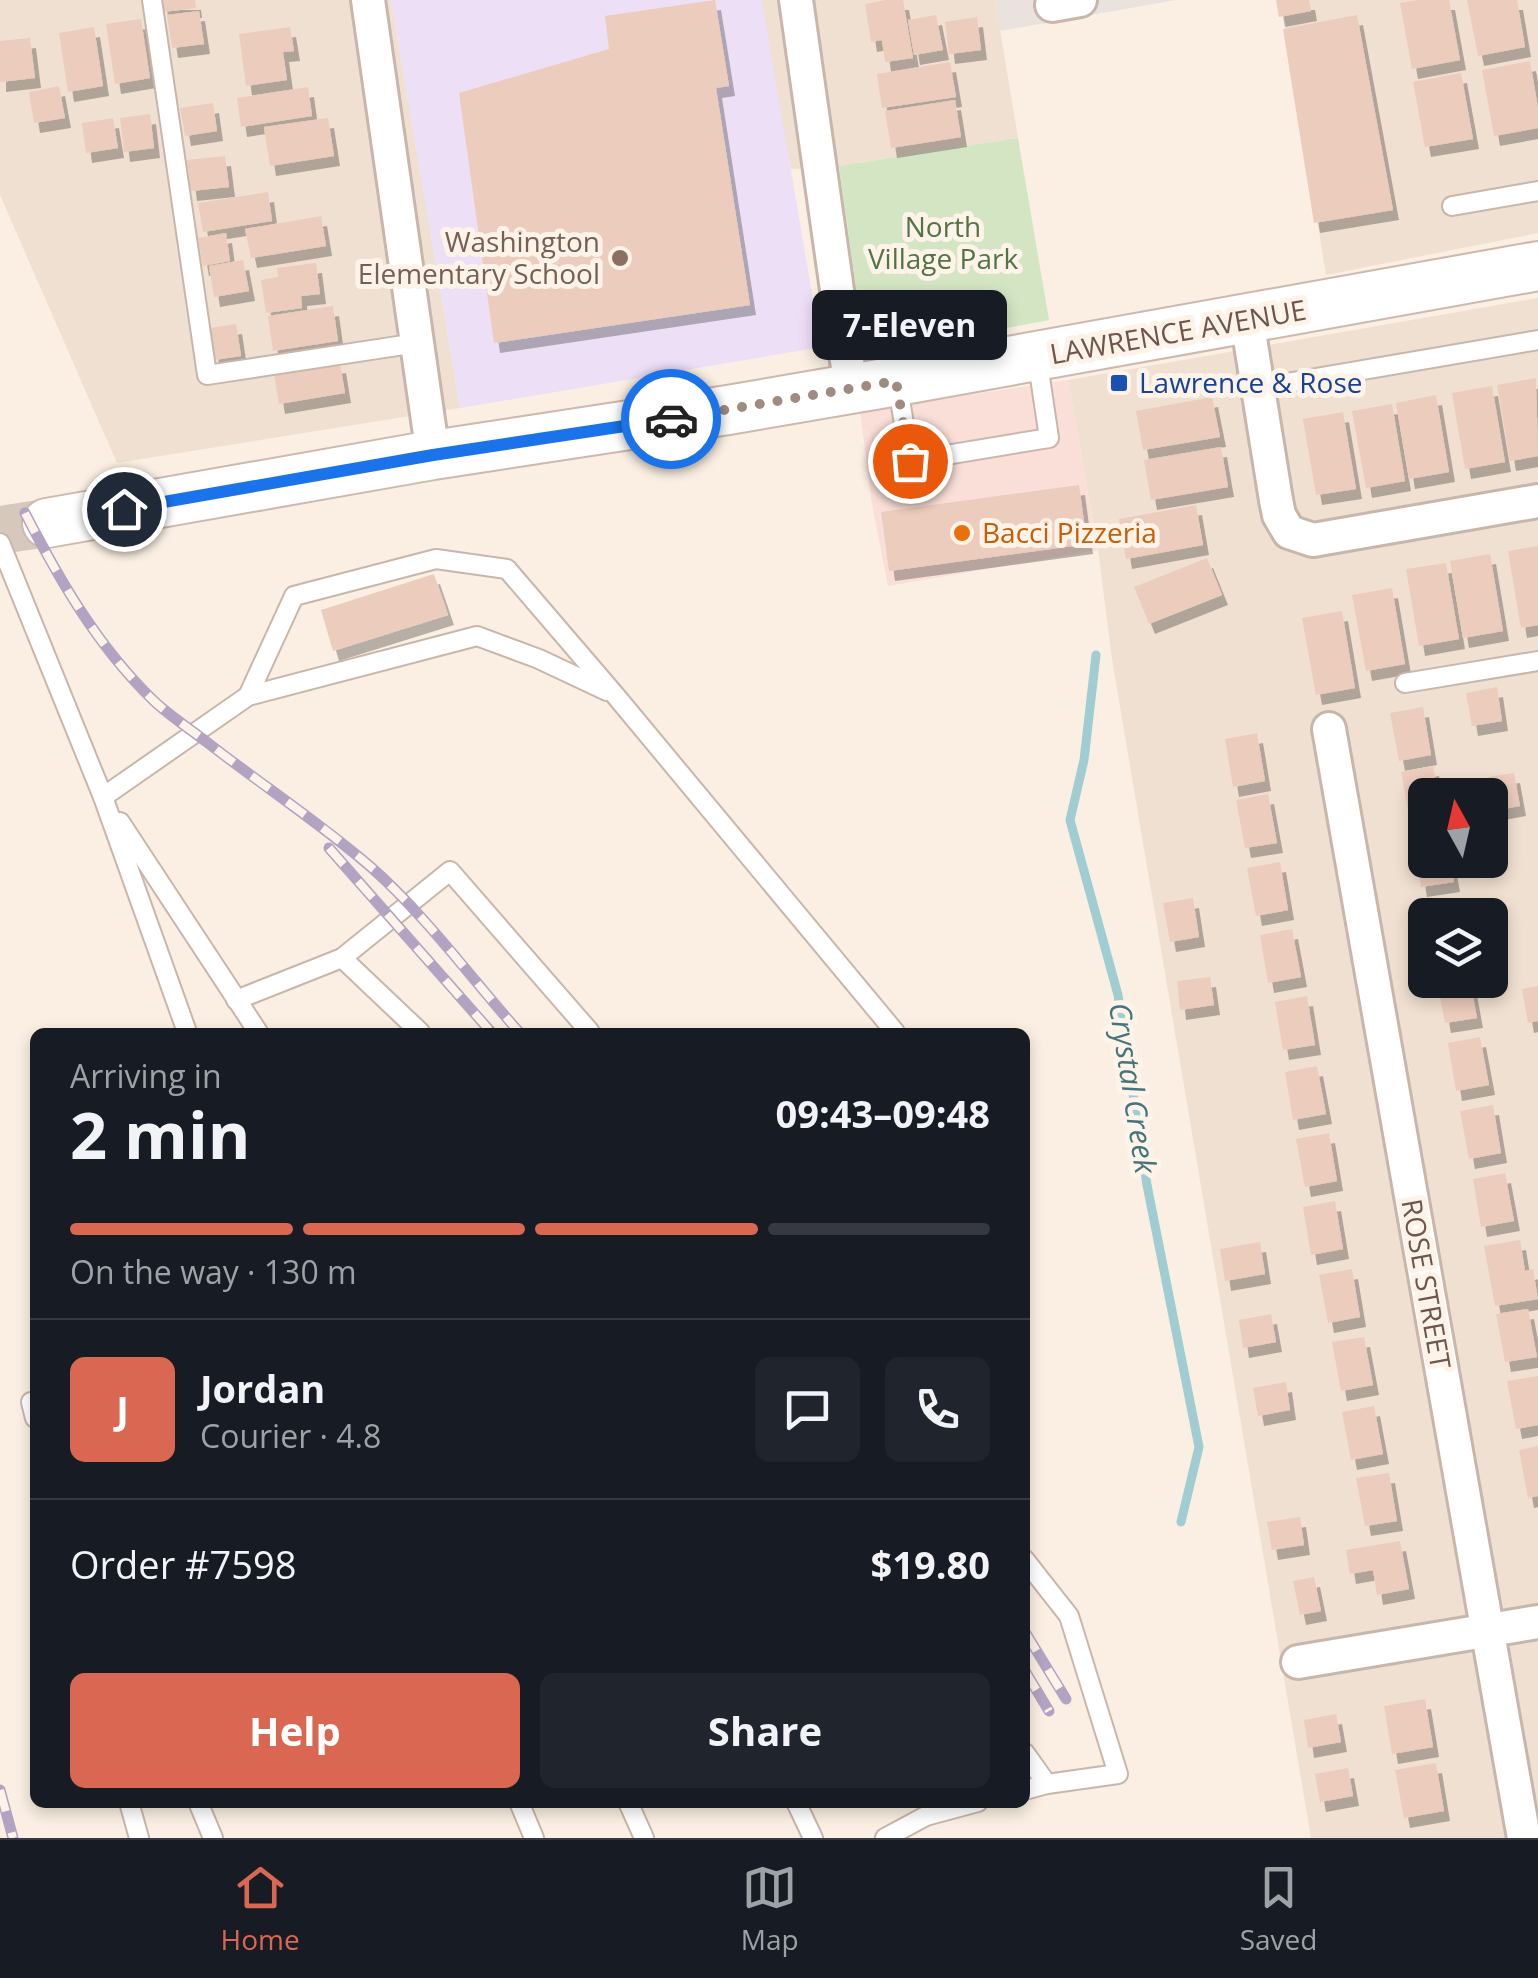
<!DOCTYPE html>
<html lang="en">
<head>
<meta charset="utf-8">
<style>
	body { margin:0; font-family:"Open Sans",sans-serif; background:#20242c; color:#f1f3f6; height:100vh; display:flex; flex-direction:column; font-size:38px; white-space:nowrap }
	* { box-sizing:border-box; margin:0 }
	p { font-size:32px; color:#9ea1a6 }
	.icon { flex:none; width:55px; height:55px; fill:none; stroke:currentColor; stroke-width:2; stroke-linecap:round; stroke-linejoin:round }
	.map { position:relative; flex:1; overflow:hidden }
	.details { position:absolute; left:30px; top:1028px; width:1000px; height:780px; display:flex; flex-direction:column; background:#171b24; border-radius:15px; box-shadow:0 5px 15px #0003 }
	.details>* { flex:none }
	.needle { width:65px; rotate:352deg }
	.fabs { position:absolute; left:1408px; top:778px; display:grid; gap:20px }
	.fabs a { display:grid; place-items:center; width:100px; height:100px; border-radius:15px; background:#171b24; box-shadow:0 5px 15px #0003; font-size:50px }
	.pin { position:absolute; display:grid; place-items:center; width:85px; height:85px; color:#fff; margin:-42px; border:5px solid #fff; border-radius:50%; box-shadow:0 2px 10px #0007 }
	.courier { position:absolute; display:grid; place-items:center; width:100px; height:100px; margin:-50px; border:8px solid #1a73e8; border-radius:50%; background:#fff; color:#222; box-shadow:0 2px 12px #0007 }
	.bubble { position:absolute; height:70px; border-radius:15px; background:#171b24; box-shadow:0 5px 15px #0003; font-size:32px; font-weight:700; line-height:70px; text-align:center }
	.overview em { font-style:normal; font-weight:700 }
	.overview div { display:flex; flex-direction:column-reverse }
	.overview { display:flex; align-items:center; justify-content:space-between; height:170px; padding:0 40px }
	h1 { font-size:65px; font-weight:700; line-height:75px }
	.bar { display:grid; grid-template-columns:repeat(4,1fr); gap:15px 10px; align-content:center; height:120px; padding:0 40px }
	.bar i { height:12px; border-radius:8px; background:#363941 }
	.bar .active { background:#d96752 }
	.bar p { grid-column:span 4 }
	.line { display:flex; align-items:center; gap:25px; padding:0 40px; border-top:2px solid #363941 }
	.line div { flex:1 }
	.round { display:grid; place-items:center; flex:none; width:105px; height:105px; border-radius:15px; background:#20242c }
	.action { display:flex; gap:20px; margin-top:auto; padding:20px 40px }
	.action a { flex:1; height:115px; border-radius:15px; background:#d96752; color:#fff; font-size:40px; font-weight:700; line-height:115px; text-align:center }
	.action a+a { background:#20242c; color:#f1f3f6 }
	.tab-bar { display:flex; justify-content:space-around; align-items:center; height:140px; border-top:2px solid #363941; background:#171b24; font-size:28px; color:#9ea1a6 }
	.tab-bar a { display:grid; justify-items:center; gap:5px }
	.tab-bar .active { color:#d96752 }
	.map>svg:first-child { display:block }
	.residential { fill:#f0e0d1; fill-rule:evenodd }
	.commercial { fill:#f9dfd7 }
	.industrial { fill:#e9e2dd }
	.education { fill:#ecdff6 }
	.green { fill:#d3e5c2 }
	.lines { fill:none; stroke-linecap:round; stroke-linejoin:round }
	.stream { stroke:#a0cdd2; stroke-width:9 }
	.building { fill:#ecccbc; filter:url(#shadow) }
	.secondary-tunnel { stroke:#d7c8bc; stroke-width:48; stroke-dasharray:48 24; stroke-linecap:butt }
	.lane-casing { stroke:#c9b6aa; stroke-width:22 }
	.street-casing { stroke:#c9b6aa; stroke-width:38 }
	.secondary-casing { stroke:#ceb8ab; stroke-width:52 }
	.lane { stroke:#fff; stroke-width:18 }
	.street { stroke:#fff; stroke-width:32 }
	.secondary { stroke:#fff; stroke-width:48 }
	.rail-casing { stroke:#b1a3c1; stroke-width:11 }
	.rail { stroke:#fdf3e8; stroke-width:8; stroke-dasharray:22; stroke-linecap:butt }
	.done { stroke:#a08b80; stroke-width:10; stroke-dasharray:0 18 }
	.route { stroke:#1a73e8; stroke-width:12 }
	.education-dot { fill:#8d6e63; stroke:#fdf3e8; stroke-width:4 }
	.transit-dot { fill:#1a4fb4; stroke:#fdf3e8; stroke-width:4 }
	.food-dot { fill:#e8710a; stroke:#fdf3e8; stroke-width:4 }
	.labels { text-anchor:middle; stroke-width:10; stroke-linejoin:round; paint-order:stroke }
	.park-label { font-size:28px; fill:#557444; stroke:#fdf3e8 }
	.education-label { font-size:28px; fill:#785e54; stroke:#fdf3e8; text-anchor:end }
	.street-label { font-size:28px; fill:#6f554b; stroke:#fdf3e8 }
	.transit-label { font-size:28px; fill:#164399; stroke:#fdf3e8; text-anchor:start }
	.food-label { font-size:28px; fill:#c56008; stroke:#fdf3e8; text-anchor:start }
	.water-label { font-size:30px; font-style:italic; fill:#44757a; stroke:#fdf3e8 }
</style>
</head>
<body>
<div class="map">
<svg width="1538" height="1838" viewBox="0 0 1538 1838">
	<defs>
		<filter id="shadow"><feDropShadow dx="6" dy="10" stdDeviation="0" flood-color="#0004"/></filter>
	</defs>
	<rect width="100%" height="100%" fill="#faefe2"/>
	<g class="residential">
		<polygon points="0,0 391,0 460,408 117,463 0,195"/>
		<polygon points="756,0 995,0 1018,138 839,166 791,169"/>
		<polygon points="1282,0 1538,0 1538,233 1326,275"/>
		<path d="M 1538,298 L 1538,1838 L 1311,1838 L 1112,659 L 1098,549 L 1068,380 ZM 1425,795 L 1490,795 L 1490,860 L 1425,860 ZM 1425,915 L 1490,915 L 1490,980 L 1425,980 Z"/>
	</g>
	<polygon class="commercial" points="1068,380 1098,550 888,586 872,504 860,411"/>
	<polygon class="industrial" points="995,0 1176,0 1000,31"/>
	<polygon class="education" points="391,0 762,0 821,347 460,408"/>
	<path class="green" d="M 1018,138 L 1049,320 L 893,350 C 875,346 867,341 861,323 L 839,166 Z"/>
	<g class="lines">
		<polyline class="stream" points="1096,655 1084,760 1070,820 1118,995 1147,1185 1199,1447 1181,1522"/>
	</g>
	<g class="building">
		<polygon points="161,0 195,0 196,8 163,12"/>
		<polygon points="715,0 729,86 716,88 750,305 494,343 459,93 609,49 605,16"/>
		<polygon points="886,0 903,0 913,58 885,62 882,40 871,42 865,4"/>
		<polygon points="1276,0 1309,0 1311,11 1279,17"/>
		<polygon points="1417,0 1449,0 1460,60 1412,69 1400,3"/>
		<polygon points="1467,0 1517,0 1525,47 1478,56"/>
		<polygon points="199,11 204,44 172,48 167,15"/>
		<polygon points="936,15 943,50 914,55 908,20"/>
		<polygon points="1357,15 1393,210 1314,223 1283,29"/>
		<polygon points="977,17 981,50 949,54 945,22"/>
		<polygon points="141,19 150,78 115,84 106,24"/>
		<polygon points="94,27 103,86 68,92 59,33"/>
		<polygon points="290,27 294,51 283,52 287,80 246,86 239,34"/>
		<polygon points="30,38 35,78 0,82 0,41"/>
		<polygon points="1530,61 1538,108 1538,128 1494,136 1482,70"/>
		<polygon points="950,62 956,97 882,108 877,74"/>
		<polygon points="1461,73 1473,139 1425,147 1413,82"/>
		<polygon points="59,86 65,118 34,123 29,92"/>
		<polygon points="308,87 312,116 241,127 237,98"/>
		<polygon points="955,100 961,137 891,148 885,111"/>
		<polygon points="213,103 217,131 185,136 180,108"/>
		<polygon points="150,114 154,148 124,152 120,118"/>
		<polygon points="113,118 118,148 86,153 82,123"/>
		<polygon points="328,118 334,156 270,166 264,127"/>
		<polygon points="225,156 229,187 191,191 187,160"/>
		<polygon points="268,192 272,221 203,232 198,203"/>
		<polygon points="321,216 326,246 251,258 245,229"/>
		<polygon points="226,233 230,261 203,266 198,238"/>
		<polygon points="243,260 249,291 214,297 209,266"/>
		<polygon points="316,263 320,294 301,296 302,308 266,313 261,280 278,277 277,268"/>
		<polygon points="333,306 338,341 273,351 268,316"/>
		<polygon points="236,324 241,356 214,360 209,328"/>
		<polygon points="340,363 345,393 279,404 274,374"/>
		<polygon points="1536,378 1538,456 1510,461 1497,385"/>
		<polygon points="1492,386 1505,462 1465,469 1452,393"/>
		<polygon points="1436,395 1449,472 1409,479 1396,403"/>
		<polygon points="1212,397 1220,437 1143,450 1136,411"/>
		<polygon points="1392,404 1405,481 1366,488 1352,411"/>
		<polygon points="1343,412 1356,489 1316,495 1303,419"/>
		<polygon points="1221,447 1228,487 1151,500 1144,460"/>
		<polygon points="1079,485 1087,544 889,571 881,512"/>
		<polygon points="1196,505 1203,545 1126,559 1119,519"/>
		<polygon points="1538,546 1538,625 1521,628 1508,551"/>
		<polygon points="1490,554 1503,631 1463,638 1450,561"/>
		<polygon points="1207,558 1222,595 1149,624 1134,587"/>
		<polygon points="1446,563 1459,639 1419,646 1406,569"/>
		<polygon points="434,574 448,615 333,651 321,610"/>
		<polygon points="1392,588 1405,664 1366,671 1352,595"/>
		<polygon points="1342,611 1355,688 1316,695 1302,618"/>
		<polygon points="1497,687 1502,721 1472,726 1466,693"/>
		<polygon points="1423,707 1431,755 1399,761 1390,713"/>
		<polygon points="1257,733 1265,781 1233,787 1225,739"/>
		<polygon points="1433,766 1438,795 1425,795 1425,817 1410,820 1401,772"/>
		<polygon points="1514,773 1520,806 1493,811 1488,777"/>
		<polygon points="1268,794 1277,843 1245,848 1236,800"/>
		<polygon points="1425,837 1425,860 1450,860 1454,882 1421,887 1413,839"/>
		<polygon points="1280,862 1288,910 1256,916 1247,868"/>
		<polygon points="1193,898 1199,937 1170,942 1163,903"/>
		<polygon points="1456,901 1459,915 1426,915 1424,907"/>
		<polygon points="1292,929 1301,977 1268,983 1260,935"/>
		<polygon points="1210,977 1214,1005 1180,1010 1177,981"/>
		<polygon points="1437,980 1470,980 1477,1018 1445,1023"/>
		<polygon points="1538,986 1538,1021 1528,1023 1522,989"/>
		<polygon points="1307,996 1315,1045 1283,1050 1275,1002"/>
		<polygon points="1480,1037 1489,1085 1456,1091 1448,1043"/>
		<polygon points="1317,1066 1326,1114 1293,1120 1285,1072"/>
		<polygon points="1493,1105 1501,1153 1469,1159 1460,1111"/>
		<polygon points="1329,1133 1337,1181 1305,1187 1296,1139"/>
		<polygon points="1505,1173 1514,1221 1481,1227 1473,1179"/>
		<polygon points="1335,1201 1343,1249 1311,1255 1303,1207"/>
		<polygon points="1520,1240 1525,1271 1533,1269 1538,1299 1495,1306 1484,1246"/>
		<polygon points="1260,1242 1265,1274 1225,1281 1220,1249"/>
		<polygon points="1352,1269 1360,1317 1328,1323 1319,1275"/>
		<polygon points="1528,1309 1537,1357 1505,1362 1496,1314"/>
		<polygon points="1271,1314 1276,1342 1243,1348 1239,1320"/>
		<polygon points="1364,1337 1373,1385 1341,1391 1332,1342"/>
		<polygon points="1538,1376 1538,1425 1516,1429 1507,1381"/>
		<polygon points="1286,1382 1290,1410 1258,1416 1253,1388"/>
		<polygon points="1374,1406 1383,1454 1351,1460 1342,1412"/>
		<polygon points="1538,1446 1538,1496 1528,1498 1519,1450"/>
		<polygon points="1389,1473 1397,1521 1365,1526 1356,1478"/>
		<polygon points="1300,1517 1304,1545 1272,1550 1267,1522"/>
		<polygon points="1400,1541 1409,1589 1377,1595 1373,1570 1350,1574 1346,1550"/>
		<polygon points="1314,1577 1321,1611 1300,1615 1293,1581"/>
		<polygon points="1425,1699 1433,1747 1392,1754 1384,1706"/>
		<polygon points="1336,1714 1341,1742 1308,1748 1304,1720"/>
		<polygon points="1436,1763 1444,1811 1404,1818 1395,1770"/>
		<polygon points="1348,1768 1353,1796 1320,1802 1315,1774"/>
	</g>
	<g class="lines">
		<polyline class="secondary-tunnel" points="0,530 47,523"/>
		<defs>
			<g id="lane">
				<polyline points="152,0 207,375 417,343"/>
				<polyline points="1452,206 1538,191"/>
				<polyline points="897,381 910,461 1049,438 1037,357"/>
				<polyline points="1258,388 1538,340"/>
				<polyline points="0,543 103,797 187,1032"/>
				<polyline points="1405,683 1538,661"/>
				<polyline points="248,696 294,596 436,559 507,569 615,695 895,1032"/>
				<polyline points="103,797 248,696 477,636 539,659 607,691"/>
				<polyline points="120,822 258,1032"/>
				<polyline points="342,958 420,1032"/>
				<polyline points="236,1000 342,958 450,871 590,1032"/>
				<polyline points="31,1402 35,1418"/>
				<polyline points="1025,1560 1069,1616 1118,1774 1047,1784 1025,1790"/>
				<polyline points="1025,1753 1047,1784"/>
				<polyline points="129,1802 139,1838"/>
				<polyline points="198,1802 213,1838"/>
				<polyline points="519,1802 534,1838"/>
				<polyline points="628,1802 644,1838"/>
				<polyline points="796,1802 813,1838"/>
				<polyline points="885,1838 926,1816 978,1802"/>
			</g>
			<g id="street">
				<polyline points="368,0 433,455"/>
				<polyline points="796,0 851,389"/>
				<polyline points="1052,5 1080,0"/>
				<polyline points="1247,320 1276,500 1279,515 1289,532 1313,540 1538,501"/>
				<polyline points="1329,729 1524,1838"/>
				<polyline points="1298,1662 1538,1622"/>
			</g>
			<polyline id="secondary" points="47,523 433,455 728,410 897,381 1538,266"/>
		</defs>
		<use href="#lane" class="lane-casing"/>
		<use href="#street" class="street-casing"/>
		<use href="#secondary" class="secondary-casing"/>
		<use href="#lane" class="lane"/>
		<use href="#street" class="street"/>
		<use href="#secondary" class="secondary"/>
		<defs>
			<g id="rail">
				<path d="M 25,513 C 60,581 98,647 154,701 C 170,716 190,729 208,743 C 262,785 320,823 372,868 C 425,915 472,979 519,1032"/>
				<polyline points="329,848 491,1032"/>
				<polyline points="1025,1632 1066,1699"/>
				<polyline points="1025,1671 1049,1711"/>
				<polyline points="0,1790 13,1838"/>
			</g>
		</defs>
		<use href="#rail" class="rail-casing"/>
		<use href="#rail" class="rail"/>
	</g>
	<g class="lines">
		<polyline class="done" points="671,419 896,381 910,461"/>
		<polyline class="route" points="124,509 433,455 671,419"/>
	</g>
	<circle class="education-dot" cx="620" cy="258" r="10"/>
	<rect class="transit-dot" x="1109" y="373" width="20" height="20" rx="5"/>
	<circle class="food-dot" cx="962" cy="533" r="10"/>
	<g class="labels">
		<g class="park-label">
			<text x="943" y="237">North<tspan x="943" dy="32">Village Park</tspan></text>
		</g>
		<g class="education-label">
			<text x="600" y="252">Washington<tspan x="600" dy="32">Elementary School</tspan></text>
		</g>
		<g class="street-label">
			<text transform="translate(1178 332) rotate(-10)" y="10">LAWRENCE AVENUE</text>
			<text transform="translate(1426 1284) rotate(80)" y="10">ROSE STREET</text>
		</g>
		<g class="transit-label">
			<text x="1139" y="393">Lawrence &amp; Rose</text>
		</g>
		<g class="food-label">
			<text x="982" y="543">Bacci Pizzeria</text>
		</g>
		<g class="water-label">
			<text transform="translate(1132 1088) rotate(81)" y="10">Crystal Creek</text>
		</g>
	</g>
</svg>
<div class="fabs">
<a><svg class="needle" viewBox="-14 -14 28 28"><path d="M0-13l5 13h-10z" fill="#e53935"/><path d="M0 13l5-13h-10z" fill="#9ea1a6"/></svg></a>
<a><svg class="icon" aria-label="layers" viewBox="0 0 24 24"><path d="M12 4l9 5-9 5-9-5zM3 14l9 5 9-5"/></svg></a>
</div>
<div class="pin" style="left:910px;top:461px;background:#ea580c"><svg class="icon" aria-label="bag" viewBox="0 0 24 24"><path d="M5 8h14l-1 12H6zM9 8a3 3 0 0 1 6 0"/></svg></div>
<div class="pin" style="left:124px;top:509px;background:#1f2937"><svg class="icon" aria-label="home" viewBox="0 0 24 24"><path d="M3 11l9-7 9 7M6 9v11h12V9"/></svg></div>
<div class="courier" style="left:671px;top:419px"><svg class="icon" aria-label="car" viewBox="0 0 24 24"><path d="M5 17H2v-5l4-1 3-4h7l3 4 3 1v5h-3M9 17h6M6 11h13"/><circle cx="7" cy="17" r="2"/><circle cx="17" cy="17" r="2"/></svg></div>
<div class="bubble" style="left:812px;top:290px;width:195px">7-Eleven</div>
<section class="details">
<div class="overview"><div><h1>2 min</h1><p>Arriving in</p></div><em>09:43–09:48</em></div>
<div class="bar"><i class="active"></i><i class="active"></i><i class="active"></i><i></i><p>On the way · 130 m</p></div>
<div class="line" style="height:180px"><b class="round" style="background:#d96752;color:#fff">J</b><div><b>Jordan</b><p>Courier · 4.8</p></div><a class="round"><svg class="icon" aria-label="chat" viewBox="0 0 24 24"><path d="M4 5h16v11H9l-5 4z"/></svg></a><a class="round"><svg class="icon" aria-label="phone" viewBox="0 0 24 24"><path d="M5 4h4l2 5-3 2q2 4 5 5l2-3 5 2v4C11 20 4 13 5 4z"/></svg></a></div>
<div class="line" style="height:130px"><div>Order #7598</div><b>$19.80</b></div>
<div class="action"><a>Help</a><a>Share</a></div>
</section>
</div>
<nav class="tab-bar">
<a class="active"><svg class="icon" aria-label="home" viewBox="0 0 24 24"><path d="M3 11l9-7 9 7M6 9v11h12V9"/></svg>Home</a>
<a><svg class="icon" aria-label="map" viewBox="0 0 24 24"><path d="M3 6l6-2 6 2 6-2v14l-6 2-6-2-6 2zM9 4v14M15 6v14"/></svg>Map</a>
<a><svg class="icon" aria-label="saved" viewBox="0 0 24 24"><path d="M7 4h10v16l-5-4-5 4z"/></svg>Saved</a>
</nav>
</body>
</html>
